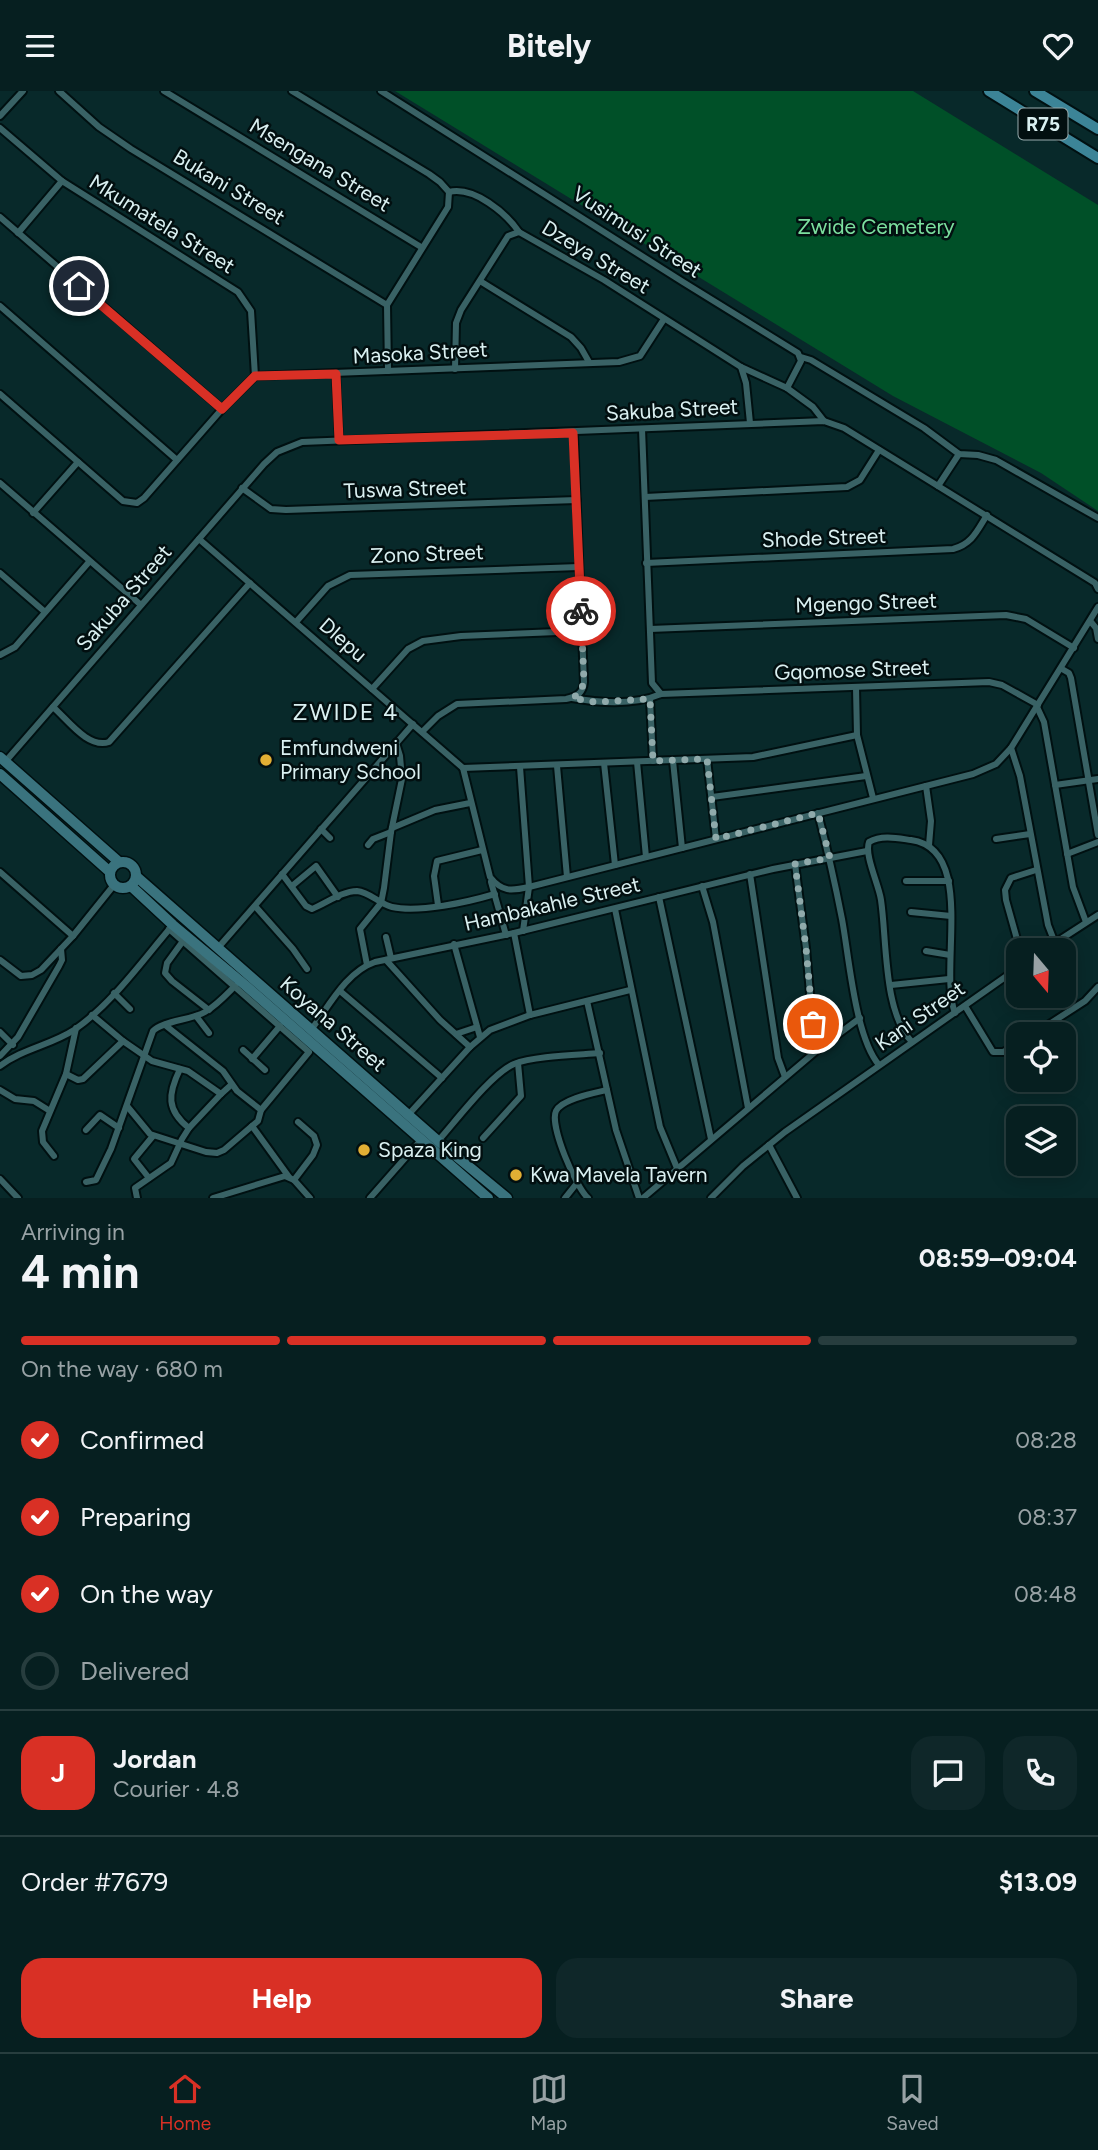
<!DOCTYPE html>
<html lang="en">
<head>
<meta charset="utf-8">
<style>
	body { margin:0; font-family:Figtree,sans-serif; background:#0f2729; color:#f1f3f6; height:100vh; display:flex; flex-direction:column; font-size:26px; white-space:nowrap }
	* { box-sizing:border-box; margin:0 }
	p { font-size:23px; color:#98a2a5 }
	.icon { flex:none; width:38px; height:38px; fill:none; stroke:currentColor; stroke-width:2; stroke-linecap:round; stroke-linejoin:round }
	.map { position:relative; height:1107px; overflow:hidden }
	.details { display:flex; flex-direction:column; background:#061f20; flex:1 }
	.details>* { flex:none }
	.needle { width:46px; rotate:161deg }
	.controls { position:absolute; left:1006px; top:847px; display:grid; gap:14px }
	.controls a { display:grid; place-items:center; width:70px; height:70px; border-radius:14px; background:#061f20; box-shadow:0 4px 18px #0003,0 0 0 2px #273d3e; font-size:35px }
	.pin { position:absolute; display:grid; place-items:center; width:60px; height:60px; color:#fff; margin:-30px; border:4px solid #fff; border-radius:50%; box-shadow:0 2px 7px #0007 }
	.courier { position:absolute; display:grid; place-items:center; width:70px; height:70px; margin:-35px; border:5px solid #d93025; border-radius:50%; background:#fff; color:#222; box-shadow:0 2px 9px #0007 }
	.head em { font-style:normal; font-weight:700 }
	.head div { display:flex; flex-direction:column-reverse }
	.head { display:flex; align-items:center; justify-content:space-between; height:119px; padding:0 21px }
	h1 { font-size:46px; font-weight:700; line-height:52px }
	.bar { display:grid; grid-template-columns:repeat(4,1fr); gap:10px 7px; align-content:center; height:84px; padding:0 21px }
	.bar i { height:9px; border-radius:5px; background:#273d3e }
	.bar .active { background:#d93025 }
	.bar p { grid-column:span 4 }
	.line { display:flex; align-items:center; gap:18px; padding:0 21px; border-top:2px solid #273d3e }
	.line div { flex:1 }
	.round { display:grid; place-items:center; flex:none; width:74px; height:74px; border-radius:21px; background:#0f2729 }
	ol { padding:0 21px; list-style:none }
	li { display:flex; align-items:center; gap:21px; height:77px }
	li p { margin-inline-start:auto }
	li .icon { padding:7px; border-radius:50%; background:#d93025; color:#fff; stroke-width:4 }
	li:last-child { color:#98a2a5 }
	li i { width:38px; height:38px; border:4px solid #273d3e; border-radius:50% }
	.cta { display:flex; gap:14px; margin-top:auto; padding:14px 21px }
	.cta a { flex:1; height:80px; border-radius:21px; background:#d93025; color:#fff; font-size:28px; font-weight:700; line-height:80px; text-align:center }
	.cta a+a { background:#0f2729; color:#f1f3f6 }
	header { display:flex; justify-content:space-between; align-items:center; height:91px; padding:0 21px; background:#061f20; font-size:32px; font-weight:700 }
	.menu { display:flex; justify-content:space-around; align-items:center; height:98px; border-top:2px solid #273d3e; background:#061f20; font-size:19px; color:#98a2a5 }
	.menu a { display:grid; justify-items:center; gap:4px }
	.menu .active { color:#d93025 }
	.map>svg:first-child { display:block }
	.green { fill:#005028 }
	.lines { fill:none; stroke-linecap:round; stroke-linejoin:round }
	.street-casing { stroke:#001011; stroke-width:10 }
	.secondary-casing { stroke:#001011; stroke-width:13 }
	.primary-casing { stroke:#001011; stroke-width:14 }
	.street { stroke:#396265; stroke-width:6 }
	.secondary { stroke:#3a737e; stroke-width:10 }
	.primary { stroke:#3c8497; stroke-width:10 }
	.done { stroke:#90aaab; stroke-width:7; stroke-dasharray:0 12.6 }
	.route { stroke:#d93025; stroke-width:9 }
	.poi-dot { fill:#e2af34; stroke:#020f10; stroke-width:2.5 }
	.labels { text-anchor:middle; stroke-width:5; stroke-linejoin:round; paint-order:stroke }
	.shield { fill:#020f10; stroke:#99acae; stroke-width:2 }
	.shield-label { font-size:19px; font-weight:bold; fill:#daf0f1 }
	.street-label { font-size:21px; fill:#daf0f1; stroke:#020f10 }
	.park-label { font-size:21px; fill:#7ce09f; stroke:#020f10 }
	.poi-label { font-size:21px; fill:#daf0f1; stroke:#020f10; text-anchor:start }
	.neighbourhood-label { font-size:23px; letter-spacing:2px; fill:#daf0f1; stroke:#020f10 }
</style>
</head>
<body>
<header><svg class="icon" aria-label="menu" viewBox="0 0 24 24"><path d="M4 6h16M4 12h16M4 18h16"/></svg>Bitely<svg class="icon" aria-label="heart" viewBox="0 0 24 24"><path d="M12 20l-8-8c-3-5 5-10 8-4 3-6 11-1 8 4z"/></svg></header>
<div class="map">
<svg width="1098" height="1107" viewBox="0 0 1098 1107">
	<rect width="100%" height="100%" fill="#08292a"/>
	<polygon class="green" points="395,0 913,0 1098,114 1098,420 1041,382 893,305"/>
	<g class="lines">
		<defs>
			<g id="street">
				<polyline points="59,0 99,36 131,58 387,214"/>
				<polyline points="164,0 421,156"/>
				<polyline points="292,0 429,83 440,91 449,101 448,116 387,214 388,280"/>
				<polyline points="381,0 683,191 798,262 801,270 787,297 813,316 824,330"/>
				<polyline points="0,25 23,0"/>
				<polyline points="0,37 62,90 238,201 251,220 255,285"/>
				<path d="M 449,101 C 474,95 506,122 519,141"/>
				<polyline points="0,126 222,318"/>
				<polyline points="18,142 62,90"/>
				<polyline points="480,190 571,246 581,257 589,271"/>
				<polyline points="0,215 177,369"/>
				<polyline points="801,266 811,269 924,337 959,363 978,364 996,369 1098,427"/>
				<polyline points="741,276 787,297"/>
				<polyline points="455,278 456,232 461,219 508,145 519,141 604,189 741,276 746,292 750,332"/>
				<polyline points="336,283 339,349"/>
				<polyline points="0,303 123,410 137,412 144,407 222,318 255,285 619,271 640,265 664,228"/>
				<polyline points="642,338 652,592 661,603"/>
				<polyline points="0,392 141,514"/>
				<polyline points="938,395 959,363"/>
				<polyline points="242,397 271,418 286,419 577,409"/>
				<polyline points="645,406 847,396 860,389 879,359"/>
				<polyline points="33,422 78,371"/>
				<polyline points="199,448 463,677 753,666 857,644"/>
				<path d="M 646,472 L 953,458 C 972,453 977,440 987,424"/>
				<polyline points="0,482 45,521"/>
				<polyline points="296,531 328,495 350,484 579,476"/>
				<polyline points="1091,531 1096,537 1098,548"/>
				<polyline points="650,538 1006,524 1026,528 1074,557"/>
				<polyline points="0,564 15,556 89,471"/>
				<polyline points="1062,578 1069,582 1071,587 1098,744"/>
				<polyline points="856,597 857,644 873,707"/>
				<polyline points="372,598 408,558 423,550 461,545 582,540"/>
				<path d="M 572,607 C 600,612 635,614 661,603 L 989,591 L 1002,594 L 1038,614"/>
				<polyline points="650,608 653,670"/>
				<path d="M 53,616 C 68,629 88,658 109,651 L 250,492"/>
				<polyline points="1037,616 1044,631 1073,796 1086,831"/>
				<path d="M 422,641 L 438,625 L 457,613 L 566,608 C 577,606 583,602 584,591 L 574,342"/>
				<polyline points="1011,657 1020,685 1048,834 1055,852"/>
				<polyline points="707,668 716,748"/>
				<polyline points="673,670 682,757"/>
				<polyline points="5,671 264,373 277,361 302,351 824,330 844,337 1087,487 1095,492 1098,498"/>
				<polyline points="637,671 646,766"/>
				<polyline points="604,672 615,774"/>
				<polyline points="557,675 567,786"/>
				<polyline points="520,676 529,796 523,840"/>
				<path d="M 463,677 L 490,786 C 502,801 511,800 529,796 L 973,683 L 996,673 L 1011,657 L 1098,516"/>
				<polyline points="1055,694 1098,688"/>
				<polyline points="926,695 931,730 929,754"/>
				<polyline points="712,706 866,685"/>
				<path d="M 818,722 C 827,757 835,792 842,828 C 849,865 855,946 879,974"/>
				<polyline points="392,737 435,719 470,712"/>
				<polyline points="321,738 330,747"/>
				<polyline points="996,748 1030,743"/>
				<polyline points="368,754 373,748 391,741"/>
				<polyline points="1067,763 1098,751"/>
				<polyline points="795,773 806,857 812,925 821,956"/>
				<polyline points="0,781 73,845"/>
				<path d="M 282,783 L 306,815 L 312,818 C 325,813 342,800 357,800 C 370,801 379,813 392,816 C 419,822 468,811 495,803"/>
				<polyline points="750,783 778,967 785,986"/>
				<polyline points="906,790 949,790"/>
				<polyline points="491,791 506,844"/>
				<polyline points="292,795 316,775 338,806"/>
				<polyline points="702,795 713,831 748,1017"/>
				<polyline points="659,806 711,1048"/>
				<polyline points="438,814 434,785 437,770 482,759"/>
				<polyline points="255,815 293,858 307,878"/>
				<polyline points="615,818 660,1036 677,1077"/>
				<polyline points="911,821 951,825"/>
				<polyline points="169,838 309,961 261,1019"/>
				<polyline points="514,842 530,924"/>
				<polyline points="386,846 391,867"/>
				<polyline points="183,850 167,872 165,882 172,890 209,919"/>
				<polyline points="454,853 480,946"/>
				<polyline points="217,858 413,633"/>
				<polyline points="1020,859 1006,809 1005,799 1011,787 1036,779"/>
				<polyline points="1044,859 1098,824"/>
				<polyline points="926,860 950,864"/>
				<polyline points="0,869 21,885 32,884 41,879 73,845 114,794"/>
				<polyline points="386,869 440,929 470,956"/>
				<polyline points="367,874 360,838 381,812 384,797 391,741 402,688 400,665 396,652"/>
				<polyline points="891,894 949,888"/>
				<polyline points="340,900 442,987"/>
				<polyline points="114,902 130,918"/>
				<polyline points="587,910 616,1039 639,1107"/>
				<polyline points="965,915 993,961 1003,961 1018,954"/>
				<polyline points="92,924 123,950"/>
				<polyline points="196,925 209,942"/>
				<polyline points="165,934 223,980 237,1000 261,1019 258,1030 252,1035 289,1086"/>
				<path d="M 311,939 C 329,915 346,881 375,871 L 514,842 L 773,778 L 867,760"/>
				<polyline points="0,941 13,954"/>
				<polyline points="456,943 477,936"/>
				<polyline points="1034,943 1085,910 1098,896"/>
				<path d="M 912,951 C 883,921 887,849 881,809 C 879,794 864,764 869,751 C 882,744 896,747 911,749 C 977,758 938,878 955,922"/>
				<polyline points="243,959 265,979"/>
				<polyline points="0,965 18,946 59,875 62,869 61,858"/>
				<polyline points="252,968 280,935"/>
				<path d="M 0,975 C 22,958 51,954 74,939 C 112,913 142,870 172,835"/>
				<path d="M 180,978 C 168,1003 166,1019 189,1037"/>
				<polyline points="66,983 78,989 83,988 123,950 152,970 188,980 221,1003 231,994"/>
				<polyline points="0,999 15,1008 34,1010 50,1020"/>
				<polyline points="127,1015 150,1043 206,1061 217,1062 224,1059 252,1035"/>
				<polyline points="409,1023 470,956 490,939 530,924 630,899"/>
				<polyline points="86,1039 100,1024 119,1037"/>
				<polyline points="483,1047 521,1005 518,972"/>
				<path d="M 438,1050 C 456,1030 491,983 514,973 C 534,965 576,964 600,962"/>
				<polyline points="769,1054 797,1107"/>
				<polyline points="54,1065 43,1051 42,1040 66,983 76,937"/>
				<polyline points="149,1087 134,1068 153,1045"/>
				<polyline points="0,1088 18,1107"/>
				<polyline points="294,1089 313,1064 317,1054 314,1045 298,1031"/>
				<path d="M 86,1091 L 96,1089 L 111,1058 L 153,940 C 162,930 191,929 205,921 C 216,915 226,904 235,895"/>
				<polyline points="137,1107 135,1097 171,1072 182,1048 189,1037 221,1003"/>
				<polyline points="213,1107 285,1085 294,1089 310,1107"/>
				<polyline points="370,1107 421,1049"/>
				<polyline points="565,1107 577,1092"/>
				<path d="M 588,1107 C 576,1097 549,1034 556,1020 C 562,1008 594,1002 607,999"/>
				<polyline points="643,1107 821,956 860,927"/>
				<polyline points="711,1107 743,1075 785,1041 1018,877"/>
			</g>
			<g id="secondary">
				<polyline points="0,666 119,771"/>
				<polyline points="0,683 110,781"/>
				<circle cx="123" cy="784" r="13"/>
				<polyline points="137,786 438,1050 507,1107"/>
				<polyline points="131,795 173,834 245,894 488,1107"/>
			</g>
			<g id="primary">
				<polyline points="989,0 1098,67"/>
				<polyline points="1035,0 1098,38"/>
			</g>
		</defs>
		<use href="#street" class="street-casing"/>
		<use href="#secondary" class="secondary-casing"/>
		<use href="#primary" class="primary-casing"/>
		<use href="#street" class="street"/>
		<use href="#secondary" class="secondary"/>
		<use href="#primary" class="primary"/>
	</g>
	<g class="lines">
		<polyline class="done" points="581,520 584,591 580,602 572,607 595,611 650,608 653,670 707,668 716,748 818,722 830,767 795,773 806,857 813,933"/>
		<polyline class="route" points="79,195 222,318 255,285 336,283 339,349 573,342 581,520"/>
	</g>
	<g class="poi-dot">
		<circle cx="266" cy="669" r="7"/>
		<circle cx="364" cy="1059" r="7"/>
		<circle cx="516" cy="1084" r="7"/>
	</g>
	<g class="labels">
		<rect class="shield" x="1018.5" y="17.5" width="49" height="31" rx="5"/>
		<g class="shield-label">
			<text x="1043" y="40">R75</text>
		</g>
		<g class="street-label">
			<text transform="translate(320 74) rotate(31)" y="7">Msengana Street</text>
			<text transform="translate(229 96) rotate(31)" y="7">Bukani Street</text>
			<text transform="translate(162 133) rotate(32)" y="7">Mkumatela Street</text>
			<text transform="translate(637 141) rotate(33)" y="7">Vusimusi Street</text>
			<text transform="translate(596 166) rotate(31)" y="7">Dzeya Street</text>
			<text transform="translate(420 262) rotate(-3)" y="7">Masoka Street</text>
			<text transform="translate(672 319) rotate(-3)" y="7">Sakuba Street</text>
			<text transform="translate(405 398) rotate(-2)" y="7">Tuswa Street</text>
			<text transform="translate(824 447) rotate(-2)" y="7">Shode Street</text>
			<text transform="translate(427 463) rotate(-2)" y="7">Zono Street</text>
			<text transform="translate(124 507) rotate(-49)" y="7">Sakuba Street</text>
			<text transform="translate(866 512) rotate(-2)" y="7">Mgengo Street</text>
			<text transform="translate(343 549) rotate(41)" y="7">Dlepu</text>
			<text transform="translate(852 579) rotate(-2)" y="7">Gqomose Street</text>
			<text transform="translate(552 813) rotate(-13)" y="7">Hambakahle Street</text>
			<text transform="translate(920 925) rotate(-35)" y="7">Kani Street</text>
			<text transform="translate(333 933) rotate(41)" y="7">Koyana Street</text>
		</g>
		<g class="park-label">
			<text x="876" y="143">Zwide Cemetery</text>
		</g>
		<g class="poi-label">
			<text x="280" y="664">Emfundweni<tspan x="280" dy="24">Primary School</tspan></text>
			<text x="378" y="1066">Spaza King</text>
			<text x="530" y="1091">Kwa Mavela Tavern</text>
		</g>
		<g class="neighbourhood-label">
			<text x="346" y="629">ZWIDE 4</text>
		</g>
	</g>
</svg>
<div class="controls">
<a><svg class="needle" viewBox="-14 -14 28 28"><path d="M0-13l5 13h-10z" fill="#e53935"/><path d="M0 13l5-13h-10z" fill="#98a2a5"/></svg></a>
<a><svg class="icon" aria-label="locate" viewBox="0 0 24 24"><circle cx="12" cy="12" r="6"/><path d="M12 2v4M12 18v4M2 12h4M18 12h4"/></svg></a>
<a><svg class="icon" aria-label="layers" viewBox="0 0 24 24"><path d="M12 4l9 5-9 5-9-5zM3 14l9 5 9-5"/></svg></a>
</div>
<div class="pin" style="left:813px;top:933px;background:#ea580c"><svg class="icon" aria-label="bag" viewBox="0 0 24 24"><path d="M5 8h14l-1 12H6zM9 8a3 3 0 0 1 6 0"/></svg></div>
<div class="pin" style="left:79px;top:195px;background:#1f2937"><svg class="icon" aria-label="home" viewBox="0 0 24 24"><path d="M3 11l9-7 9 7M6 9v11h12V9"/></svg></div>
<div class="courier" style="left:581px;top:520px"><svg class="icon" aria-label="bike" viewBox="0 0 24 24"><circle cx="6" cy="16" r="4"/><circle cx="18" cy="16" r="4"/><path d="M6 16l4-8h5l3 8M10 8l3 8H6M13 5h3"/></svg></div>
</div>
<section class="details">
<div class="head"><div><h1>4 min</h1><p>Arriving in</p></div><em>08:59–09:04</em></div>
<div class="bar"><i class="active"></i><i class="active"></i><i class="active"></i><i></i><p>On the way · 680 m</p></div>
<ol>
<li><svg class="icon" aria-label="check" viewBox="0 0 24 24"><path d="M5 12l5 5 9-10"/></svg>Confirmed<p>08:28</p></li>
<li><svg class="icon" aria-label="check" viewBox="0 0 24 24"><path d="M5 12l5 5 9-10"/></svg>Preparing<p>08:37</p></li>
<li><svg class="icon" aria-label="check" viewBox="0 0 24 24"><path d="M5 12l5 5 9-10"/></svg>On the way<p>08:48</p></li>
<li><i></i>Delivered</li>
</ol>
<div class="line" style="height:126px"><b class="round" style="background:#d93025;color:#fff">J</b><div><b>Jordan</b><p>Courier · 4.8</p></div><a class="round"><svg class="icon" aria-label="chat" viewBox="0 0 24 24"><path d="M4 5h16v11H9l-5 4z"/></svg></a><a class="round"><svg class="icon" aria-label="phone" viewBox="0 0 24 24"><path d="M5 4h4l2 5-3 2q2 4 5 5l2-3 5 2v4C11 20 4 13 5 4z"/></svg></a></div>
<div class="line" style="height:91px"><div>Order #7679</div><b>$13.09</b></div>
<div class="cta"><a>Help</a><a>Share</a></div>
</section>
<nav class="menu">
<a class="active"><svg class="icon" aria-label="home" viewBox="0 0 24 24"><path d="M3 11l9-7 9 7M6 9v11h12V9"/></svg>Home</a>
<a><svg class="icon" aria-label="map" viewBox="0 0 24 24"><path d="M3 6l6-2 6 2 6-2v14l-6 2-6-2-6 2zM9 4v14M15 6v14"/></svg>Map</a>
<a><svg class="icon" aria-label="saved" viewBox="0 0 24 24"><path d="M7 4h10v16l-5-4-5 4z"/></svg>Saved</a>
</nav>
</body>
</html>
